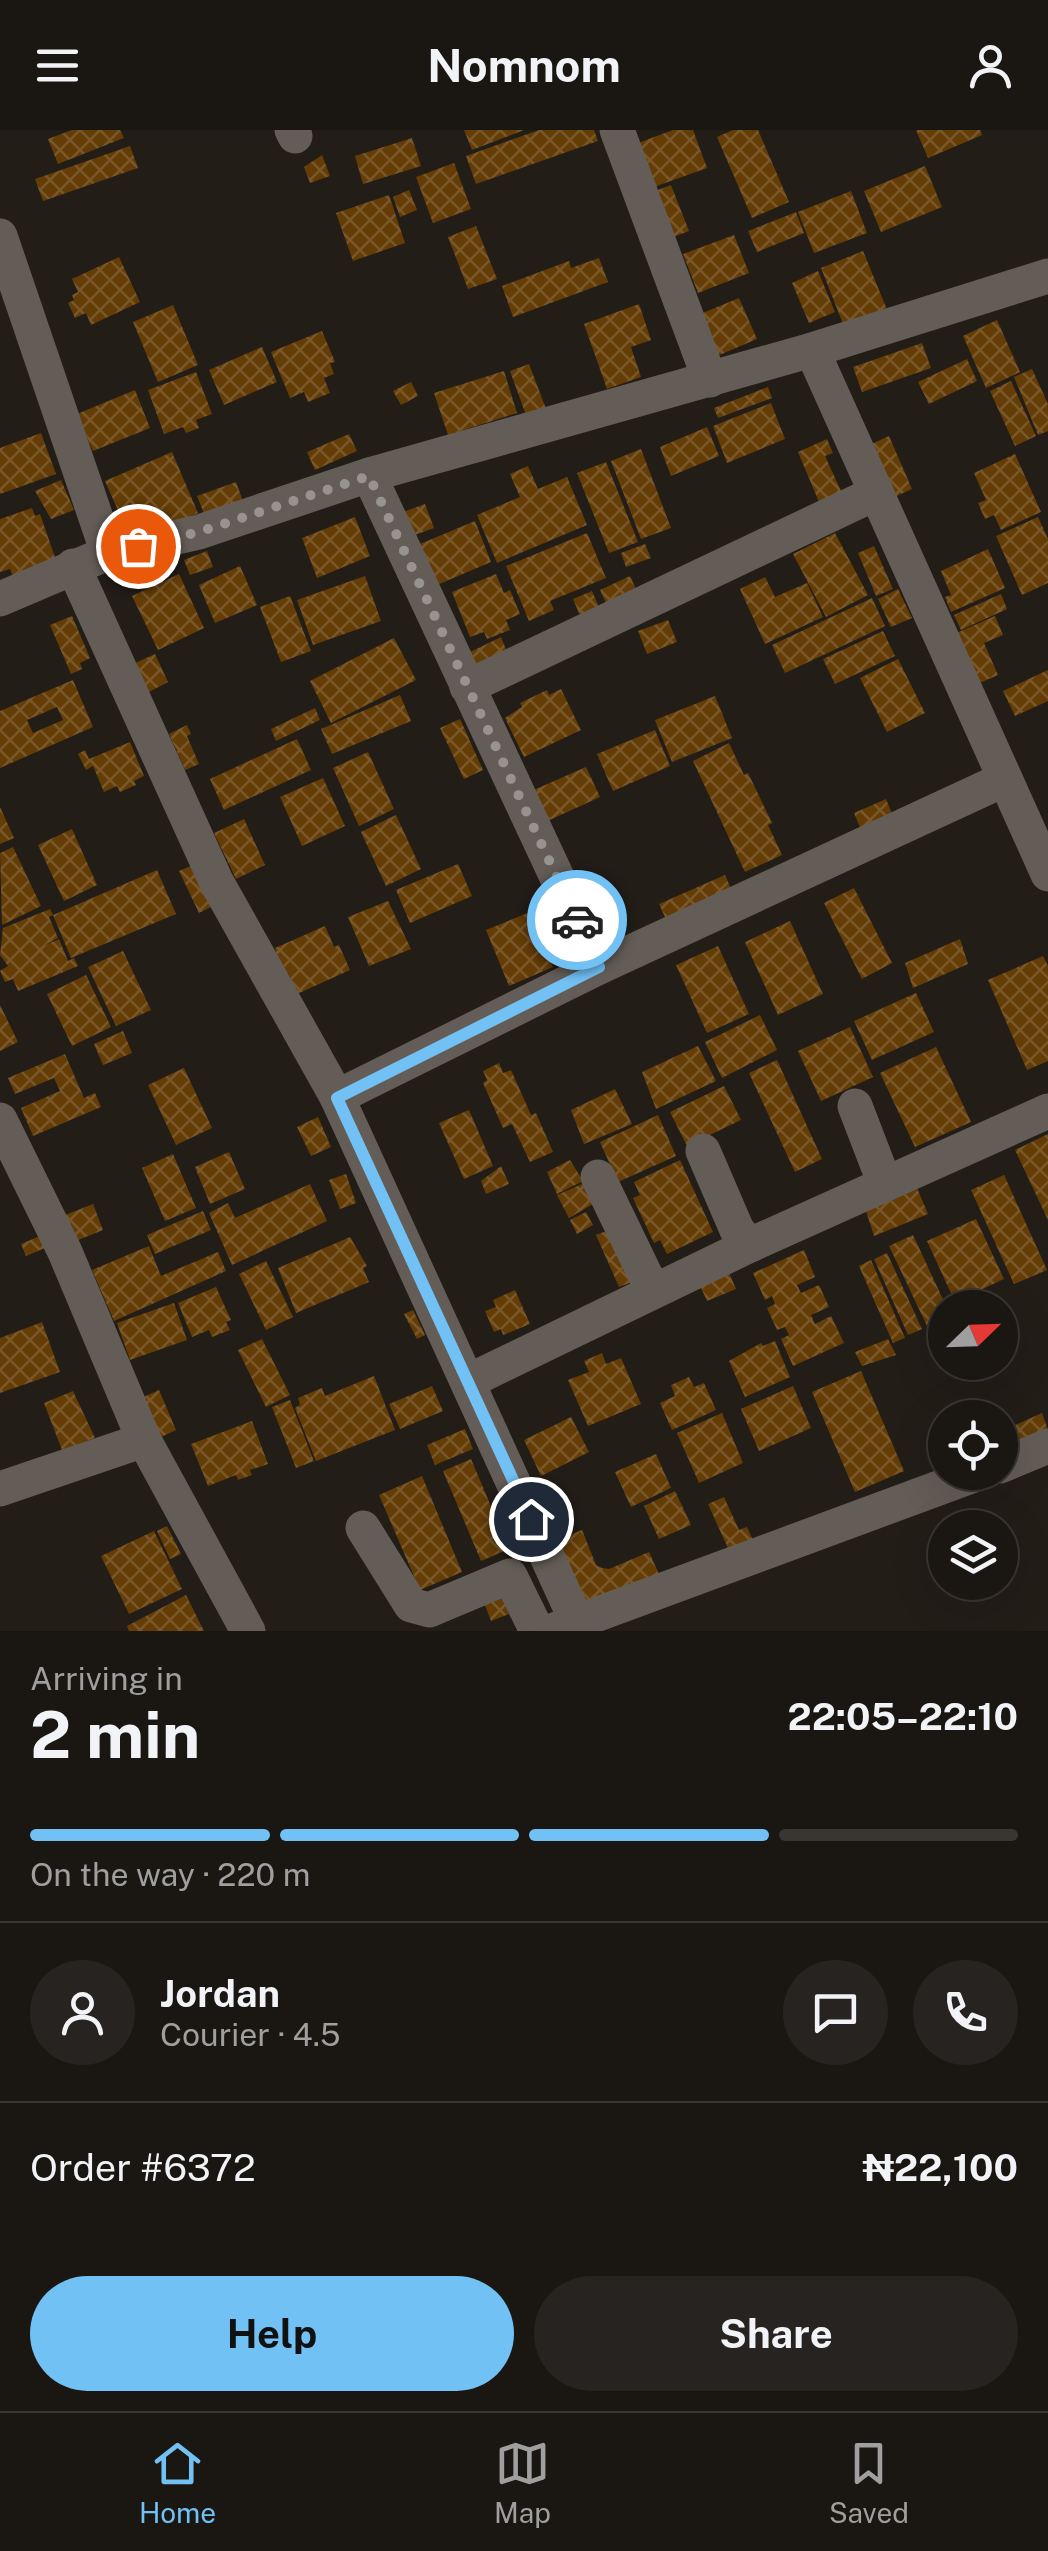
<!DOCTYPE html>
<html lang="en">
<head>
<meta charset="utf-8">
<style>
	body { margin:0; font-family:"Public Sans",sans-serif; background:#272320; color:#f1f3f6; height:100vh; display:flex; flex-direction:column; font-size:38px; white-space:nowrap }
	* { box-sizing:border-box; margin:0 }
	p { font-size:32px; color:#9f9f9f }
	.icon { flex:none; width:55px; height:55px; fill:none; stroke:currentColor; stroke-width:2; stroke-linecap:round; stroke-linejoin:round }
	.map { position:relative; height:1501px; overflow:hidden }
	.drawer { display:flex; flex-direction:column; background:#1a1612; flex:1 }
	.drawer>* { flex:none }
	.needle { width:65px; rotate:67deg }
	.tools { position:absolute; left:928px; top:1160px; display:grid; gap:20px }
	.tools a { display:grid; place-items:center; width:90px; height:90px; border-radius:50%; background:#1a1612; box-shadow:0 10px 40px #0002,0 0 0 2px #383532; font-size:50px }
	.pin { position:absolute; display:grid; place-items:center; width:85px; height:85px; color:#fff; margin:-42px; border:5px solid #fff; border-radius:50%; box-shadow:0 2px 10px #0007 }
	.courier { position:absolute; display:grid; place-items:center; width:100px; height:100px; margin:-50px; border:8px solid #72c1f5; border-radius:50%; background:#fff; color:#222; box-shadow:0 2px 12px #0007 }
	.summary em { font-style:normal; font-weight:700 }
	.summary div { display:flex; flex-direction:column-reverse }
	.summary { display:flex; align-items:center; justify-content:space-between; height:170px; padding:0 30px }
	h1 { font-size:65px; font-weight:700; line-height:75px }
	.bar { display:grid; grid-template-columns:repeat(4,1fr); gap:15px 10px; align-content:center; height:120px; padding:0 30px }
	.bar i { height:12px; border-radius:8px; background:#383532 }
	.bar .current { background:#72c1f5 }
	.bar p { grid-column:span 4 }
	.line { display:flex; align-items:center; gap:25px; padding:0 30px; border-top:2px solid #383532 }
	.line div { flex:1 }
	.round { display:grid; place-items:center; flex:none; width:105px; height:105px; border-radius:52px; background:#272320 }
	.primary-button { display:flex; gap:20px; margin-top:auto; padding:20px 30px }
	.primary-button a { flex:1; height:115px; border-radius:60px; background:#72c1f5; color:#111; font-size:40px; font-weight:700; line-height:115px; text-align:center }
	.primary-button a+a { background:#272320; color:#f1f3f6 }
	header { display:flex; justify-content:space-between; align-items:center; height:130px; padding:0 30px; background:#1a1612; font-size:45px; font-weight:700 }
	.menu { display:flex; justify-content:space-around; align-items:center; height:140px; border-top:2px solid #383532; background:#1a1612; font-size:28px; color:#9f9f9f }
	.menu a { display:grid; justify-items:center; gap:5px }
	.menu .current { color:#72c1f5 }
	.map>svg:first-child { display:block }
	.building { fill:url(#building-cross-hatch); fill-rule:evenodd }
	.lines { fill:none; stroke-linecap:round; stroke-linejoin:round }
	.minor { stroke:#645d57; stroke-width:35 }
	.done { stroke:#97938f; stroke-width:10; stroke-dasharray:0 18 }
	.route { stroke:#72c1f5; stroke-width:12 }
</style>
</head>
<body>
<header><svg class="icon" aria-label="menu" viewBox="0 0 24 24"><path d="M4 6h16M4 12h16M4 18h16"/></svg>Nomnom<svg class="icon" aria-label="person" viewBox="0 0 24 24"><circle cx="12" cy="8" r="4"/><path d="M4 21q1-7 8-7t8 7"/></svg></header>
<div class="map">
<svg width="1048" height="1501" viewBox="0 0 1048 1501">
	<defs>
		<pattern id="building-cross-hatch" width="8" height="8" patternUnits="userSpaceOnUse" patternTransform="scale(2.5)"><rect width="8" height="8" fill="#633c06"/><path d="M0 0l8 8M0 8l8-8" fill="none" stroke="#795729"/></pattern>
	</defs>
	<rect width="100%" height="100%" fill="#231d18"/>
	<g class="building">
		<polygon points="72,0 120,0 124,8 58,34 48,9"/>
		<polygon points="464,0 524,0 472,20"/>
		<polygon points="539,0 594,0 598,11 476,54 466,26"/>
		<polygon points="673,0 693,0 707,38 654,57 638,13"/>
		<polygon points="733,0 758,0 789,72 752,88 717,7"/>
		<polygon points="916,0 980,0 982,5 928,28"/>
		<polygon points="412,8 421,36 363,54 355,26"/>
		<polygon points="130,16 138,38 43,71 35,49"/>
		<polygon points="322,25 330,46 310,53 304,37"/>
		<polygon points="454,33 471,79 433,93 416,47"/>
		<polygon points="925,36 942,77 881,102 864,61"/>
		<polygon points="671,55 689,101 668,109 650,63"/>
		<polygon points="409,60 417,80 400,87 393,67"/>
		<polygon points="851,61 867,103 814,123 798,82"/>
		<polygon points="389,65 405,113 353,131 336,83"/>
		<polygon points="796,82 804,103 757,122 748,101"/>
		<polygon points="476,96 497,149 468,159 448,107"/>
		<polygon points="734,105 749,143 698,163 683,124"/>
		<polygon points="863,121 888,182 845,199 821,138"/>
		<polygon points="119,127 140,172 91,195 86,183 75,188 68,173 74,170 72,165 78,162 72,149"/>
		<polygon points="599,128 608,152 513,187 502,156 569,131 571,138"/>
		<polygon points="818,141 835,182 809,193 792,153"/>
		<polygon points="739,168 757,209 710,229 693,187"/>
		<polygon points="639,174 651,210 631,217 641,247 607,259 584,194"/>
		<polygon points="173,175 198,235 158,252 133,192"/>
		<polygon points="997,190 1020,242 986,258 963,206"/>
		<polygon points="322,201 335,232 330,233 334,244 324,248 330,263 308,272 304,262 290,268 271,222"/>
		<polygon points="922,213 931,238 862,262 853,237"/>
		<polygon points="262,217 277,252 224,275 209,240"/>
		<polygon points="967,229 977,251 929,274 918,252"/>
		<polygon points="529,234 551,292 531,299 510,241"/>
		<polygon points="1032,239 1048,274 1048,301 1038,305 1014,247"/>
		<polygon points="504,241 517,283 448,305 434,263"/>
		<polygon points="196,242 212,284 196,290 199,298 186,303 183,297 164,304 148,260"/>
		<polygon points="1011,251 1036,306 1015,316 990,261"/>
		<polygon points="411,252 418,266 401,275 393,261"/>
		<polygon points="768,257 772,268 718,288 714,278"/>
		<polygon points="135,260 150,298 93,321 77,284"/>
		<polygon points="771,273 785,309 727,333 713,296"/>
		<polygon points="707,297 719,326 671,346 660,317"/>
		<polygon points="41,303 56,344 0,364 0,318"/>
		<polygon points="349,304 357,321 315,340 307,322"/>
		<polygon points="889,306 912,359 890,369 867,316"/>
		<polygon points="827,309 833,323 825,326 842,363 819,372 798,322"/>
		<polygon points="641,319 671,398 641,409 611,331"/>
		<polygon points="172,322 198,383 132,412 105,351"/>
		<polygon points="1015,324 1041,382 1001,400 994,385 985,389 978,373 986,370 974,343"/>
		<polygon points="606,332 638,412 609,423 577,343"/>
		<polygon points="528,336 538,359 567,347 587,395 497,433 477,385 520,367 510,344"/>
		<polygon points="61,350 74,380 51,389 35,361"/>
		<polygon points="236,352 243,371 205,386 197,366"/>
		<polygon points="425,374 434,398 404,409 395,385"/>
		<polygon points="32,378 35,386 40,384 59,439 16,454 10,439 0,442 0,389"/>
		<polygon points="355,387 370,426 317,448 302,408"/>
		<polygon points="1038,387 1048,409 1048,453 1022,465 996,406"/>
		<polygon points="475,391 491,432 437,455 420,414"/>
		<polygon points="587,403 606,448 550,471 554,480 529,491 506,436"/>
		<polygon points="835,403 868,465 826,487 793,424"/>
		<polygon points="645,414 651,428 626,437 621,423"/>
		<polygon points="874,416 893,459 876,466 858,423"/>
		<polygon points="988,419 1005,458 951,482 945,467 951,465 941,441"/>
		<polygon points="207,421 213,437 190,445 184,430"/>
		<polygon points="240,436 257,475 215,493 199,455"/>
		<polygon points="179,444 204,498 158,520 132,466"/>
		<polygon points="496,444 504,463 510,460 520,484 506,490 510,500 487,509 484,502 470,507 452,462"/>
		<polygon points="365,446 381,491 313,515 297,470"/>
		<polygon points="630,446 638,464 608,477 600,460"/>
		<polygon points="765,447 775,467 807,453 823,487 765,514 740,459"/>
		<polygon points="898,459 912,488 891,497 878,469"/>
		<polygon points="592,461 600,479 581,488 573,469"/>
		<polygon points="1001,464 1007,479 961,500 954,485"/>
		<polygon points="290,466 311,521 281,532 260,477"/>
		<polygon points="872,468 885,496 785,543 772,515"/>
		<polygon points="72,486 90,528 80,533 82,539 71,544 50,495"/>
		<polygon points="995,486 1003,505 984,513 998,545 975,555 952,505"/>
		<polygon points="668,490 677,512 647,524 638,501"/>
		<polygon points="883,501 895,526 835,554 823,529"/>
		<polygon points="501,507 507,522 472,539 466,524"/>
		<polygon points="394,508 416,550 331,593 310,551"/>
		<polygon points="155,524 168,552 147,563 133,534"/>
		<polygon points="898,529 925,583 887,602 860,548"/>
		<polygon points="1048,540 1048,571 1015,586 1003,561"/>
		<path d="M 73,550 L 93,597 L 0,638 L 0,581 ZM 57,577 L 63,590 L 33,603 L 27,590 Z"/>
		<polygon points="561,559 581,600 524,627 505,588 522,577 520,573 547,560 549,565"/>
		<polygon points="400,565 411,591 332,624 321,599"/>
		<polygon points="715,566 732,608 672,632 655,590"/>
		<polygon points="315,578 320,590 276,611 271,599"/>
		<polygon points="460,589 483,640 464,649 440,598"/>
		<polygon points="187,595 191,604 187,606 199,634 185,640 169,604"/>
		<polygon points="655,600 670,636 613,661 597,624"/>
		<polygon points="297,609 311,640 224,680 210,649"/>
		<polygon points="130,612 144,646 134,651 136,655 120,662 117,656 104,662 93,636 86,640 78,624 85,620 89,629"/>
		<polygon points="729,613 744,645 748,643 772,693 768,695 782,725 745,742 693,631"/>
		<polygon points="368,622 394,679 359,696 333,638"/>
		<polygon points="586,637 600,667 541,694 527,663"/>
		<polygon points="323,648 345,696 302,716 280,667"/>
		<polygon points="886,669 893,686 861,700 854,683"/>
		<polygon points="0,677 14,708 0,714"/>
		<polygon points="396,685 421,739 386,756 361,702"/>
		<polygon points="244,689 265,735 236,749 214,703"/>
		<polygon points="72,699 97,755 64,771 38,715"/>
		<polygon points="13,717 41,776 2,795 0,723"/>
		<polygon points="458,734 472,766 410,793 396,760"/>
		<polygon points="193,735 213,776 199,783 179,741"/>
		<polygon points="157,740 176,784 71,828 53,785"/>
		<polygon points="725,745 735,768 670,798 659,774"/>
		<polygon points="854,758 892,833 862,849 824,773"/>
		<polygon points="388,771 411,819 369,836 348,787"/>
		<polygon points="50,779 53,785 49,787 58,808 43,816 59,809 68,831 74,828 78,836 18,861 13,849 5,852 0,841 8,836 0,825 3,798"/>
		<polygon points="530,782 553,837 509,856 486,800"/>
		<polygon points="790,791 823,864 778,885 745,812"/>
		<polygon points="325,796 334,817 339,815 350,840 297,864 288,843 282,846 275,818"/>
		<polygon points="960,809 968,834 913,858 905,833"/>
		<polygon points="718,816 749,884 707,903 676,835"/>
		<polygon points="123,821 151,880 116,896 88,837"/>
		<polygon points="1043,826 1048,836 1048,931 1027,940 988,850"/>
		<polygon points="86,845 111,897 72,916 47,864"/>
		<polygon points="916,863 934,902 872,930 854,891"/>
		<polygon points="0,875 18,912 0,921"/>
		<polygon points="760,885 777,920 722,948 705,912"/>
		<polygon points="850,897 873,947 821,971 798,921"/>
		<polygon points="123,901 132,923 103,935 94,914"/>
		<polygon points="698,916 716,951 656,979 642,942"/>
		<polygon points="936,917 971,992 915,1017 880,943"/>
		<polygon points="65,924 84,968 95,963 101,977 33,1006 21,978 60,961 54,948 15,964 8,948"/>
		<polygon points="777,930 822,1029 795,1042 749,943"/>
		<polygon points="499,933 503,943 511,940 531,985 536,983 553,1022 530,1032 512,994 503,998 483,953 487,950 483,941"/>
		<polygon points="184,938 212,998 176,1015 148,955"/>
		<polygon points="724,956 741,990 687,1016 670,982"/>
		<polygon points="615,959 632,994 584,1014 571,980"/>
		<polygon points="469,980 493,1036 464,1049 439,993"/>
		<polygon points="658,985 676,1026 618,1052 600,1012"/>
		<polygon points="318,987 331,1017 311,1026 297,997"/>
		<polygon points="1048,1004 1048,1090 1015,1020"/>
		<polygon points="229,1022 245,1059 210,1074 195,1037"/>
		<polygon points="173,1024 196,1078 165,1091 142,1038"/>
		<polygon points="570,1030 583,1051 557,1064 547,1042"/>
		<polygon points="680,1030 713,1102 667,1124 660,1110 654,1113 633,1068 640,1065 634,1052"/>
		<polygon points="501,1036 509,1054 486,1064 481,1051"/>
		<polygon points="346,1044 356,1073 340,1079 329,1050"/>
		<polygon points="1004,1045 1047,1140 1014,1154 971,1060"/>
		<polygon points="310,1054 327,1091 232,1135 209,1083 228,1073 235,1088"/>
		<polygon points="582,1054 593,1074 569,1088 557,1065"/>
		<polygon points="917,1058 928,1084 874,1106 866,1081"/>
		<polygon points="93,1074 103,1100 76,1111 65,1085"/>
		<polygon points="203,1081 211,1100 155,1124 147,1105"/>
		<polygon points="586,1082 593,1095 577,1104 570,1090"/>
		<polygon points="976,1089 1004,1149 955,1172 927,1111"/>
		<polygon points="609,1100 632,1152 619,1157 596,1105"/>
		<polygon points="913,1105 947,1178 945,1190 928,1198 889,1116"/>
		<polygon points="40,1106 45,1118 26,1126 21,1114"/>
		<polygon points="350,1107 367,1136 363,1138 369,1152 296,1183 278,1138"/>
		<polygon points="149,1116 161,1146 218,1122 226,1141 114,1191 92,1140"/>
		<polygon points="804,1120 815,1147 797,1155 801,1163 819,1155 829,1177 811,1185 815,1194 831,1186 844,1213 793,1236 781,1209 789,1205 785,1197 777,1200 767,1178 775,1174 772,1166 765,1170 753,1143"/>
		<polygon points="887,1123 922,1199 908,1205 874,1129"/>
		<polygon points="871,1130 905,1208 893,1213 859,1136"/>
		<polygon points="266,1131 293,1187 266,1200 239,1144"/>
		<polygon points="726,1136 736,1159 707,1171 697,1149"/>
		<polygon points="216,1157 231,1190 226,1192 230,1200 212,1207 209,1200 192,1207 178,1173"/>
		<polygon points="515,1160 530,1194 503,1205 501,1199 494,1202 485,1181 496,1177 493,1170"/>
		<polygon points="174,1173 187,1210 130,1230 117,1193"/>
		<polygon points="413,1180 425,1205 417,1209 404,1184"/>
		<polygon points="42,1192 60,1242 0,1263 0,1208"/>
		<polygon points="262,1209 290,1265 266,1277 238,1220"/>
		<polygon points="888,1209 896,1225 862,1236 855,1222"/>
		<polygon points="775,1211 790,1247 745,1267 729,1231 761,1213 763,1216"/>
		<polygon points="602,1223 606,1234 621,1228 641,1274 588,1296 568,1250 589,1242 584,1231"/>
		<polygon points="861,1241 904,1341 855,1362 812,1262"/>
		<polygon points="374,1246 395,1300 316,1331 295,1278 300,1275 298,1268 322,1258 325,1266"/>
		<polygon points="689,1247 694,1257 704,1253 716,1280 672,1300 660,1273 675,1266 671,1255"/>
		<polygon points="432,1256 443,1281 400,1299 389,1274"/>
		<polygon points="793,1256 811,1298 759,1321 741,1279"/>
		<polygon points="159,1260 176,1300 157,1309 139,1269"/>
		<polygon points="73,1261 95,1308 62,1320 44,1273"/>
		<polygon points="290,1270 314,1331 296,1338 272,1277"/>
		<polygon points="722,1283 743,1333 699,1353 677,1303"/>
		<polygon points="1042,1283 1048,1300 1000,1321 1000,1302"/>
		<polygon points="571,1287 589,1322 541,1346 524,1310"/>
		<polygon points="252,1291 268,1334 250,1340 252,1345 238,1350 236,1345 208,1356 191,1314"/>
		<polygon points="465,1299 473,1319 435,1335 427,1315"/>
		<polygon points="656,1324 671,1358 631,1377 615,1342"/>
		<polygon points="471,1329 509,1419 481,1431 443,1341"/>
		<polygon points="422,1346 462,1442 420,1460 379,1365"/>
		<polygon points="675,1361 691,1395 659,1409 644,1376"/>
		<polygon points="724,1367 739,1400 747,1397 755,1415 731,1425 708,1374"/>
		<polygon points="167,1396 181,1424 170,1429 157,1401"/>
		<polygon points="582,1400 596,1435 602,1438 609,1439 649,1422 662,1451 588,1472 579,1464 555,1411"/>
		<polygon points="154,1401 182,1459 129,1484 101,1426"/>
		<polygon points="501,1463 509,1484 491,1491 483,1470"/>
		<polygon points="186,1465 204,1501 129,1501 127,1496"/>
	</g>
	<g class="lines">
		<g class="minor">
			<polyline points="292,0 295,6"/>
			<polyline points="617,0 710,250"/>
			<polyline points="0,106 108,423"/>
			<polyline points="812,220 1048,744"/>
			<polyline points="369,345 599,837"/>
			<polyline points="73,436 216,751 337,967 577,1492"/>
			<polyline points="0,469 108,423 199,402 369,345 812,220 1048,146"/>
			<polyline points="467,557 876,363"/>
			<polyline points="337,967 599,837 1005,649"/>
			<polyline points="855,976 885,1054"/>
			<polyline points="0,990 65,1122 144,1310 248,1501"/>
			<polyline points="703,1021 737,1100 750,1115"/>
			<polyline points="598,1047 653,1161"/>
			<polyline points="469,1251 750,1115 1048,981"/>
			<polyline points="1000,1336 1048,1316"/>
			<polyline points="0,1359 144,1310"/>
			<polyline points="363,1398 411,1475 429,1480 510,1446 537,1501"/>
			<polyline points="552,1501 982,1342"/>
		</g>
	</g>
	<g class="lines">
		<polyline class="done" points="138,416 199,402 369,346 577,790"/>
		<polyline class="route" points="531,1389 337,968 599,837 577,790"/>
	</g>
</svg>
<div class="tools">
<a><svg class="needle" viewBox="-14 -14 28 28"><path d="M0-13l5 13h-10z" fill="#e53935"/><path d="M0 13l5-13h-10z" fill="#9f9f9f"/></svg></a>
<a><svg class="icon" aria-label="locate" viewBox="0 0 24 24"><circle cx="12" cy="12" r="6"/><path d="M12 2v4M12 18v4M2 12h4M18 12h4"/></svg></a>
<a><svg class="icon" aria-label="layers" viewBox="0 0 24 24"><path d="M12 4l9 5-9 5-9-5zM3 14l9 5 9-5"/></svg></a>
</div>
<div class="pin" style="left:138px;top:416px;background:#ea580c"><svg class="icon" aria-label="bag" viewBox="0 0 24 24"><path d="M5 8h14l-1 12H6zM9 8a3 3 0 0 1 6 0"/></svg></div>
<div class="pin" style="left:531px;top:1389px;background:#1f2937"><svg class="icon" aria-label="home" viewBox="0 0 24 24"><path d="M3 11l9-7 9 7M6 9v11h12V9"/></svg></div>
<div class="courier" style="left:577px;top:790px"><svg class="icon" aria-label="car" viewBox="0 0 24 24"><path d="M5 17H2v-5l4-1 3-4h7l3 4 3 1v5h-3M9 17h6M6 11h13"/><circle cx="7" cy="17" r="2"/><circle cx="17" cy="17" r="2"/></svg></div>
</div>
<section class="drawer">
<div class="summary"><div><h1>2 min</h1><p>Arriving in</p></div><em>22:05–22:10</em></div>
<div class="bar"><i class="current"></i><i class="current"></i><i class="current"></i><i></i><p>On the way · 220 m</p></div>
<div class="line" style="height:180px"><a class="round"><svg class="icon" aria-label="person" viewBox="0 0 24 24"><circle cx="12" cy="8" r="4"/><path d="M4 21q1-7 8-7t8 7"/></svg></a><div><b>Jordan</b><p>Courier · 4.5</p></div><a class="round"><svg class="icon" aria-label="chat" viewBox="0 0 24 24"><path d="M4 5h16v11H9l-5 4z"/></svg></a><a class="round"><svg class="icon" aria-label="phone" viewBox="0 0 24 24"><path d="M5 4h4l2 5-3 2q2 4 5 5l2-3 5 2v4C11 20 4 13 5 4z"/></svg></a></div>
<div class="line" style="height:130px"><div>Order #6372</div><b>₦22,100</b></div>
<div class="primary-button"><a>Help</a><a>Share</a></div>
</section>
<nav class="menu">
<a class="current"><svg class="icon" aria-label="home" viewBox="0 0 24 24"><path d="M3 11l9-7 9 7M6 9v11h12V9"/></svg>Home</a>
<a><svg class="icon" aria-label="map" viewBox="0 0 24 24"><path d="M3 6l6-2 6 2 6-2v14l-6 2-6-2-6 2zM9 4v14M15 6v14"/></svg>Map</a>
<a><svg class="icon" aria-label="saved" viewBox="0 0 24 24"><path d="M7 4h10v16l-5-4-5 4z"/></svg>Saved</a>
</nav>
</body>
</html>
